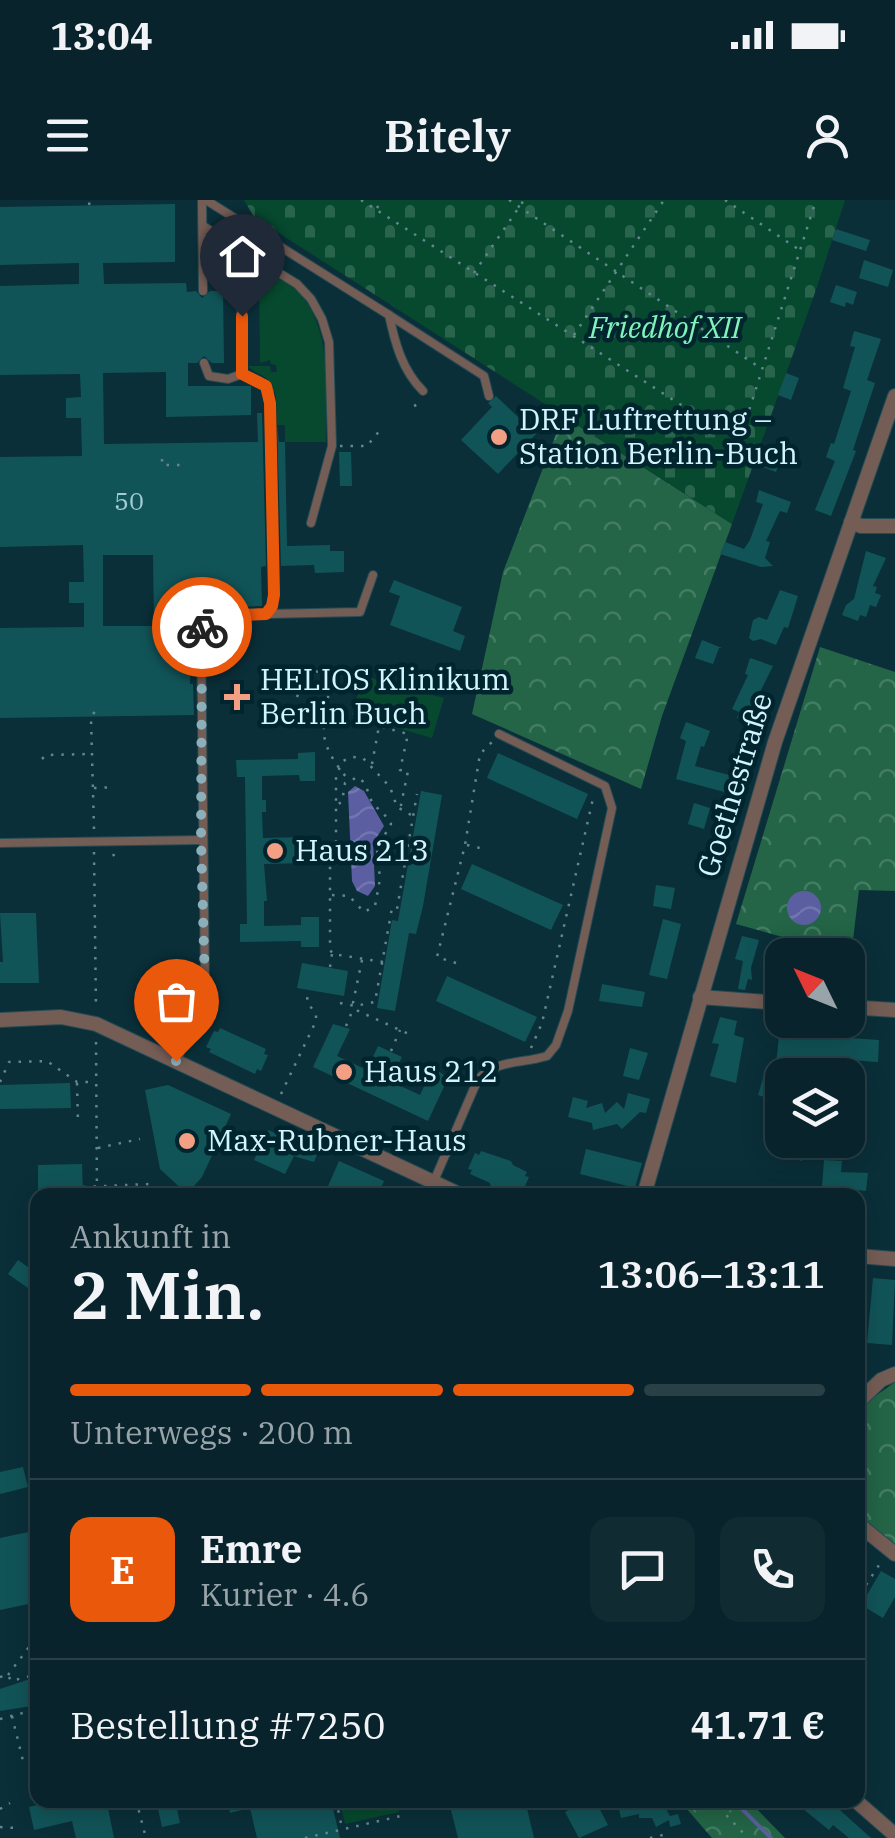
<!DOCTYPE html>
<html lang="de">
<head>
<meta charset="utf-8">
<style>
	body { margin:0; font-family:"IBM Plex Serif",serif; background:#112b33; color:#f1f3f6; height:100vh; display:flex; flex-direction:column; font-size:38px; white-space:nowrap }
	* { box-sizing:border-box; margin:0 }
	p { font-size:32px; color:#98a4a9 }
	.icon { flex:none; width:55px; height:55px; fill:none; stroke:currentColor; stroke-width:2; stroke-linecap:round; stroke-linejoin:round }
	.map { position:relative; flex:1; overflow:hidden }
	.sheet { position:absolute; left:30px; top:988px; width:835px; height:620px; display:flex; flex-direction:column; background:#08232b; border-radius:20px; box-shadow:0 5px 25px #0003,0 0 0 2px #294047 }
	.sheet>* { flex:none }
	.needle { width:65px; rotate:313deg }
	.controls { position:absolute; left:765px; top:738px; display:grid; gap:20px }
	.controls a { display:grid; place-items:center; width:100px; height:100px; border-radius:20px; background:#08232b; box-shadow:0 5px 25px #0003,0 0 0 2px #294047; font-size:50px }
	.pin { position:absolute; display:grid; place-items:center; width:85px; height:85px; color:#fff; margin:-102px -42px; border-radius:50% 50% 50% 0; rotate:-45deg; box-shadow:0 0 10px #0007 }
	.pin .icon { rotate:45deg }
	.courier { position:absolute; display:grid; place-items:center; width:100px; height:100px; margin:-50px; border:8px solid #ea580c; border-radius:50%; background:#fff; color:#222; box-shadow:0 2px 12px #0007 }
	.headline em { font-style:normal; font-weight:600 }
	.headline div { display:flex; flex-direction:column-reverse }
	.headline { display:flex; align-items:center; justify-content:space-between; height:170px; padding:0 40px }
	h1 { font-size:65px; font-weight:600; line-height:75px }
	.bar { display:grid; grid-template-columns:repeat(4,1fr); gap:15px 10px; align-content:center; height:120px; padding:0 40px }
	.bar i { height:12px; border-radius:8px; background:#294047 }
	.bar .active { background:#ea580c }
	.bar p { grid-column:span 4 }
	.line { display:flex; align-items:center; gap:25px; padding:0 40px; border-top:2px solid #294047 }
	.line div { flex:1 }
	.round { display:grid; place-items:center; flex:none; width:105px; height:105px; border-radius:20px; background:#112b33 }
	.status { display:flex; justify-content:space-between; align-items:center; height:70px; padding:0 50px; background:#08232b; direction:ltr }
	.status svg { height:28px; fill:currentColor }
	header { display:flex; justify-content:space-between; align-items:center; height:130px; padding:0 40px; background:#08232b; font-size:45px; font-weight:600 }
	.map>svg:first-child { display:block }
	.green { fill:#06492e }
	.forest { fill:url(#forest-crowns) }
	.cemetery { fill:url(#cemetery-stones) }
	.water { fill:url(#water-waves) }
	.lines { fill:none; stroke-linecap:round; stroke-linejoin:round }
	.stream { stroke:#5b5ea1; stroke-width:4 }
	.building { fill:#115458; fill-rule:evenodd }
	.service-casing { stroke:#264b55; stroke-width:10 }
	.minor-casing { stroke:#264b55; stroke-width:16 }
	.path { stroke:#638690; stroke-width:2.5; stroke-dasharray:2.5 8; stroke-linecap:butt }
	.service { stroke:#745d55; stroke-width:8 }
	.minor { stroke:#745d55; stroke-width:14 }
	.done { stroke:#8dafb9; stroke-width:10; stroke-dasharray:0 18 }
	.route { stroke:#ea580c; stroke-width:12 }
	.poi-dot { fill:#f39f83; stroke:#00252e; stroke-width:4 }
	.labels { text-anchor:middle; stroke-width:9; stroke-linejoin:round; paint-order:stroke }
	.number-label { font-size:25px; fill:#a2ccd4 }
	.park-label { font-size:30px; font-style:italic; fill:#80f4b9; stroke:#00252e }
	.poi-label { font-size:30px; fill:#d3f4fe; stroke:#00252e; text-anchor:start }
	.street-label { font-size:30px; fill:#d3f4fe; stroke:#00252e }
</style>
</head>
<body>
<div class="status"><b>13:04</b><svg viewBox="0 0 49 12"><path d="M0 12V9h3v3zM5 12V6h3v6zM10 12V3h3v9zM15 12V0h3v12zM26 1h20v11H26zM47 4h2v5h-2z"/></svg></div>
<header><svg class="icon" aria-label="menu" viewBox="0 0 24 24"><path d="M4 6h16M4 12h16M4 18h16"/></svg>Bitely<svg class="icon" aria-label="person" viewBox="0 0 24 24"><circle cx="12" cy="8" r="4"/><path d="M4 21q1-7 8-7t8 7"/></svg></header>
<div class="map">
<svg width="895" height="1638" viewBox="0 0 895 1638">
	<defs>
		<pattern id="forest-crowns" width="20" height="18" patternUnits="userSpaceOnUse" patternTransform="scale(2.5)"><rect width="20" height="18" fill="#236546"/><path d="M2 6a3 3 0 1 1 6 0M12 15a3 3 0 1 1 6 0" fill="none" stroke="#427c62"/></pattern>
		<pattern id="cemetery-stones" width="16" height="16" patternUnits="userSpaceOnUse" patternTransform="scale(2.5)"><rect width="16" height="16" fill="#06492e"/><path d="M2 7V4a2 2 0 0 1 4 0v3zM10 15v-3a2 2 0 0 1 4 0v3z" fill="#29644d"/></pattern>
		<pattern id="water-waves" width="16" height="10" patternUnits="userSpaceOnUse" patternTransform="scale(2.5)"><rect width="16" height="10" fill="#5b5ea1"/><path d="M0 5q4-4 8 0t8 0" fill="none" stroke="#7276af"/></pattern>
	</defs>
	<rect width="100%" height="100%" fill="#0a2f39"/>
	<g class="green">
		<path d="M 212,42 L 221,42 C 243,55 267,67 287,82 C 336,118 325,189 326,242 L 285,242 L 285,225 L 277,225 C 276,211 279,192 269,181 C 263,174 254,173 248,166 L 270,166 L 271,172 L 277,172 L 276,165 L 271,164 L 270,160 L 260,163 L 259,88 L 247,88 C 241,68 215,66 208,47 Z"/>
		<polygon points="363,476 444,498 432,538 352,515"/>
		<polygon points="339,1600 385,1600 387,1606 397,1604 399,1612 345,1624"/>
	</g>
	<g class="forest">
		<polygon points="563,216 732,324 662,516 641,589 472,514 503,372"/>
		<polygon points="820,447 895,472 895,691 859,690 851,756 736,724"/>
		<polygon points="895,1182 895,1347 858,1315 858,1214 867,1202"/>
		<polygon points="679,1600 748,1600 785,1638 712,1638"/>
	</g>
	<polygon class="cemetery" points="244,0 845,0 816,90 732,324 254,17"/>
	<g class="water">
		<polygon points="355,586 364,591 384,626 373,643 375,686 368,696 357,691 352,681 348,592"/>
		<circle cx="804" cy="708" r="17"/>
	</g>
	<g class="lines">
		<polyline class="stream" points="733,1600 771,1638"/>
	</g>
	<g class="building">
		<path d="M 175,4 L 175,62 L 103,63 L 104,84 L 186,83 L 187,92 L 196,91 L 202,98 L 210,91 L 223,91 L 224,163 L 212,163 L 204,156 L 197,163 L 188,163 L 188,186 L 251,186 L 251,215 L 166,217 L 166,172 L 103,173 L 104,244 L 258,242 L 257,213 L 262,213 L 266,366 L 261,367 L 262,406 L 192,409 L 190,484 L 193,484 L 194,515 L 0,518 L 0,428 L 84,427 L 84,403 L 69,403 L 69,382 L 84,382 L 83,345 L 0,347 L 0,257 L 82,256 L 81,218 L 66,218 L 66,198 L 81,197 L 80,174 L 0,175 L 0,86 L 79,84 L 79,63 L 0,65 L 0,7 ZM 103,355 L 153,355 L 154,426 L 103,426 Z"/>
		<polygon points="836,29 870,40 866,51 832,40"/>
		<polygon points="864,60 893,70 888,87 859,78"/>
		<polygon points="836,85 857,92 853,105 846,102 845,107 830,102"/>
		<polygon points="854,131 881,139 867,180 875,183 853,250 856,251 831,316 815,310 835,261 826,257 831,243 834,244 851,191 843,188 855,147 850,146"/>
		<polygon points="786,173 799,178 791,200 778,195"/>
		<polygon points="496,196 536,234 498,274 461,240 492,207 488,203"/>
		<polygon points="277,225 279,242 285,242 287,346 330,345 330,351 344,351 344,372 315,373 314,365 281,366"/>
		<polygon points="760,249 781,257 776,272 755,264"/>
		<polygon points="339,252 351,252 352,286 340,286"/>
		<polygon points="759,290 791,302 787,313 780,311 766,341 770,342 765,358 773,366 761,367 720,354 725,342 744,349 750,340 763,304 756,302"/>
		<polygon points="866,351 886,358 873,386 877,387 875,393 881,395 876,407 870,405 866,417 860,415 858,421 842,415 846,405 854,399"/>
		<polygon points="394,380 462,407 453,431 465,436 460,451 390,425 400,396 389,392"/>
		<polygon points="780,390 798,396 788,428 784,427 776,445 761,439 753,441 749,438 753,420 759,417 767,420"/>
		<polygon points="702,440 722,448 719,448 713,464 695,458"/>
		<polygon points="750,458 773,466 753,506 758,511 751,513 748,521 737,518 739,512 732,509 748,475 745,474"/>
		<polygon points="686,522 710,531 704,547 701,546 695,566 733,576 728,593 676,579 686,541 680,538"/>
		<polygon points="315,552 315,581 300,581 299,575 262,576 262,600 266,600 266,612 262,612 263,638 305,637 305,663 264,664 267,701 264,701 264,726 301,725 301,717 319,717 319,747 301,747 301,741 240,742 240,724 247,724 245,577 237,577 236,560 298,559 298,553"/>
		<polygon points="498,553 588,594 577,619 487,578"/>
		<polygon points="421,591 442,595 423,706 416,734 409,733 395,811 377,808 392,720 398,721"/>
		<polygon points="694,603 710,608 704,629 688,624"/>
		<polygon points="472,664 563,705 551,730 461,689"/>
		<polygon points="656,685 675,688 671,709 653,706"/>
		<polygon points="0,713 36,713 39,783 0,783 0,762 3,762"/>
		<polygon points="663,719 681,724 667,779 649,775"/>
		<polygon points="742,736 759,740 751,768 752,780 748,779 745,790 738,789 743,761 735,759"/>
		<polygon points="302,763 348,771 344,796 297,788"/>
		<polygon points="447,776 537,817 525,842 436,801"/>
		<polygon points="602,784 645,792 642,807 599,801"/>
		<polygon points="769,813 782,813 782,820 822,820 821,836 879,840 878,862 818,858 816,875 776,866 780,824 768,822"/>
		<polygon points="720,817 737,821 734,835 744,838 736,883 710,876 719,844 712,843"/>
		<polygon points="333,824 350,829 337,856 367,870 378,846 402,857 390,881 420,895 433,867 448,878 428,921 313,867"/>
		<polygon points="220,828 266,849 264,854 268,855 261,871 257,869 255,874 209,852 211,849 206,847 214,831 218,832"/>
		<polygon points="630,848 648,853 639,880 623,876"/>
		<polygon points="764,875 780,879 774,900 758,895"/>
		<polygon points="70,883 71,908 0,909 0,885"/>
		<polygon points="168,885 231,914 202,977 187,994 160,969 145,890"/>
		<polygon points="628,893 650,899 646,913 640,912 622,929 617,924 593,930 592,923 568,917 573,897 588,901 586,908 602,903 605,913 617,902 624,909"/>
		<polygon points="268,930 318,952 314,962 294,956 285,974 254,960"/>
		<polygon points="780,940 822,942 821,959 805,958 801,961 793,957 794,953 779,951"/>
		<polygon points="586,949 642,963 635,988 580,974"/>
		<polygon points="481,951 511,961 513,965 527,972 525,976 529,977 522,993 518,991 515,995 496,986 491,988 490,983 470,974 472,970 468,969 475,953 479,955"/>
		<polygon points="824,960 842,961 841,972 868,973 866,991 822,987"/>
		<polygon points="339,961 384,981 378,995 325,993"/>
		<polygon points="82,964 83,995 38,995 38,965"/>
		<polygon points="18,1060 38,1074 38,1095 8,1074"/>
		<polygon points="873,1078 895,1080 892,1145 867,1143"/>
		<polygon points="23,1267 28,1287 0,1294 0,1272"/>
		<polygon points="38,1330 38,1402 0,1410 0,1338"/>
		<polygon points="881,1371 895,1379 895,1397 883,1418 861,1405"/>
		<polygon points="36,1477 38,1505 0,1511 0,1489"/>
		<polygon points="60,1600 99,1600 101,1609 108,1608 114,1638 76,1638 72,1621 34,1630 29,1607"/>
		<polygon points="156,1600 175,1600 180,1623 162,1627"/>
		<polygon points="227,1600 331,1600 340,1638 257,1638 250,1608 230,1613"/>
		<polygon points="477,1600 525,1600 534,1638 458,1638 450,1606"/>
		<polygon points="588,1600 595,1600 608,1625 579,1638 565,1612"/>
		<polygon points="617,1600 661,1600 670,1616 678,1614 681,1624 670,1627 669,1620 656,1627 652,1618 639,1618 639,1614 621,1618"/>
		<polygon points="792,1600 814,1600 820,1605 824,1600 829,1604 831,1602 871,1638 849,1638 833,1625 829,1630"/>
	</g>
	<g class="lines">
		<defs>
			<g id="service">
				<polyline points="202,0 203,91"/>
				<path d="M 206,0 L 389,115 C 395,143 402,170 423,191"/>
				<polyline points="203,26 297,84 311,99 322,119 329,142 332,246 311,323"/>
				<polyline points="389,115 484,176 489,196"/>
				<polyline points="204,163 209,176 228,179 242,174"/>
				<polyline points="266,414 360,412 373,375"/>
				<polyline points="0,643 201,640"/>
				<path d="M 176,861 L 201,808 L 205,787 L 201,429 C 211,408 245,414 266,414 L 272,407 L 274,395 L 269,191 L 259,181 L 242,174 L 241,88 L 228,75 L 204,62"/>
				<path d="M 434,981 L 478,879 C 499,859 521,864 547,856 L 556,845 L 568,811 L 612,608 L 605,586 L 499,534"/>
			</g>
			<g id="minor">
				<polyline points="851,322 861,326 895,326"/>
				<polyline points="700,797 782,803"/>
				<polyline points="848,807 895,810"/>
				<polyline points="0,820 61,817 96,824 461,995"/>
				<polyline points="644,995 775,542 895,196"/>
				<polyline points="858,1056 895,1059"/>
				<polyline points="858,1202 881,1180 895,1174"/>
				<polyline points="858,1324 895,1354"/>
				<polyline points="855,1600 895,1635"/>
			</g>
		</defs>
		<use href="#service" class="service-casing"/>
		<use href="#minor" class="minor-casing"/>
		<g class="path">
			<polyline points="361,0 739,242 816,0"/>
			<polyline points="509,0 762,169"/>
			<polyline points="725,0 798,49"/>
			<polyline points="89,5 90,0"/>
			<polyline points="377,8 382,0"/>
			<polyline points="474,73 524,0"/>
			<polyline points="574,135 664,0"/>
			<polyline points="414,206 421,203"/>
			<polyline points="340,246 367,246 381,229"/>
			<polyline points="162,259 162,265 181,265"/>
			<path d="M 297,497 C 302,482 314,482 319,467 L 328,469 C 334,520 305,528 347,578"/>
			<polyline points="42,559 46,555 89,554"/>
			<polyline points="372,564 379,526 408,534 400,570 408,571 400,610"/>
			<polyline points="94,588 115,587"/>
			<polyline points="94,629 91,518 95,511"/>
			<polyline points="328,643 309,643 310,657 328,657"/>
			<polyline points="467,645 484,649"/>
			<polyline points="94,652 96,809"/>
			<polyline points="113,654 118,663"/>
			<path d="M 332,695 L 349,696 L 364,712 L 375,706 L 380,679 L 377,648 L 391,624 C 386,613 375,609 370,598 C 366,588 368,585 358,577 L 345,583 L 342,602 L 338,604"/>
			<polyline points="362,760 353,803 356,810 413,836"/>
			<polyline points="383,762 333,754 330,750 330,643 336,642 336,575 343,561 352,557 363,558 390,587 397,607 413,616"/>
			<polyline points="456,763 437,757 465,645 480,554 492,542"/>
			<polyline points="330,767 332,754"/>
			<polyline points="340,803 355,806 375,802 392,708 397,709 417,594"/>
			<polyline points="346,826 354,807"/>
			<polyline points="96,842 97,995"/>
			<polyline points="531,848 542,823 594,594"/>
			<polyline points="391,851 400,830"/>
			<polyline points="0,882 9,862 47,861 77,882 95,882"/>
			<polyline points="77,883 78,923"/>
			<polyline points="281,894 316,821 316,815 307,801 308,791"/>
			<polyline points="98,948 140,939"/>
			<polyline points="83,987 149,984"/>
			<polyline points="866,1385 881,1362"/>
			<polyline points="8,1475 38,1435"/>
			<polyline points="0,1477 8,1475 11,1481 38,1474"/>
			<polyline points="12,1516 24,1565"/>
			<polyline points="0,1519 38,1509"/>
			<polyline points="136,1600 146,1638"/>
			<polyline points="336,1600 342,1628"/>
			<polyline points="712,1600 748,1638"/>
			<polyline points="0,1609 10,1603"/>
			<polyline points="0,1627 16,1628"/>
			<polyline points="305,1638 405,1615"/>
			<polyline points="650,1638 663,1635 663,1638"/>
		</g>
		<use href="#service" class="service"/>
		<use href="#minor" class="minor"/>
	</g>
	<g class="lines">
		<polyline class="done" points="176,861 200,808 205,787 201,640 202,427"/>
		<polyline class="route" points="202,427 205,420 214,416 266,414 272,406 274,395 270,203 266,186 242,174 242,116"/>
	</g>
	<g class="poi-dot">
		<circle cx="499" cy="237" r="10"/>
		<path d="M232 482h10v10h10v10h-10v10h-10v-10h-10v-10h10z"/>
		<circle cx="275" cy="651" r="10"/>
		<circle cx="344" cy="872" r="10"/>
		<circle cx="187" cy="941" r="10"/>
	</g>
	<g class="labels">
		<g class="number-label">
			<text x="129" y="310">50</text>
		</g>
		<g class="park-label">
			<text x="665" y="138">Friedhof XII</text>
		</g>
		<g class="poi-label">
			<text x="519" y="230">DRF Luftrettung –<tspan x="519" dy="34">Station Berlin-Buch</tspan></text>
			<text x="260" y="490">HELIOS Klinikum<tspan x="260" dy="34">Berlin Buch</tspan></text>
			<text x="295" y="661">Haus 213</text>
			<text x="364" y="882">Haus 212</text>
			<text x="207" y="951">Max-Rubner-Haus</text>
		</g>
		<g class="street-label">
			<text transform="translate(735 585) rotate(-73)" y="10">Goethestraße</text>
		</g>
	</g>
</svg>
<div class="controls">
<a><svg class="needle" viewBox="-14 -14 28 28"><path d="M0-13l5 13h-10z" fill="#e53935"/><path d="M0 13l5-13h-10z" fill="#98a4a9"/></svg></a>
<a><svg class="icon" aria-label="layers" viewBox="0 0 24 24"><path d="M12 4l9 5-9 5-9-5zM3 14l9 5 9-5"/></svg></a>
</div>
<div class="pin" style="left:176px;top:861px;background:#ea580c"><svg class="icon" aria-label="bag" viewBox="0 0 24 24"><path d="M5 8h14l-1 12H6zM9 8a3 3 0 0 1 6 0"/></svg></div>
<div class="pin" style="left:242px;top:116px;background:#1f2937"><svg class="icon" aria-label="home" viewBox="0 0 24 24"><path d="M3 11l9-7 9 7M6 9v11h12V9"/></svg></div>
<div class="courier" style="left:202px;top:427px"><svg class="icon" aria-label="bike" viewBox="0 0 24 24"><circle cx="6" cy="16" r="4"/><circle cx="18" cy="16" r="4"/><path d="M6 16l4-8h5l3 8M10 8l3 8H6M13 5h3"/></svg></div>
<section class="sheet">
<div class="headline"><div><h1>2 Min.</h1><p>Ankunft in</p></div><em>13:06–13:11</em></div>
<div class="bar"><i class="active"></i><i class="active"></i><i class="active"></i><i></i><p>Unterwegs · 200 m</p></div>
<div class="line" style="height:180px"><b class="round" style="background:#ea580c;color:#fff">E</b><div><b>Emre</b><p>Kurier · 4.6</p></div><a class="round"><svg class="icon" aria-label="chat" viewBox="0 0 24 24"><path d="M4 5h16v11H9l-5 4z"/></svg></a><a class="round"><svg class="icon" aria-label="phone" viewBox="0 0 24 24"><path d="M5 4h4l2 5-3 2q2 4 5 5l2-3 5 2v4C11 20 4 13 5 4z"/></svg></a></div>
<div class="line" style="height:130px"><div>Bestellung #7250</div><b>41.71 €</b></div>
</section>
</div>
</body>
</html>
